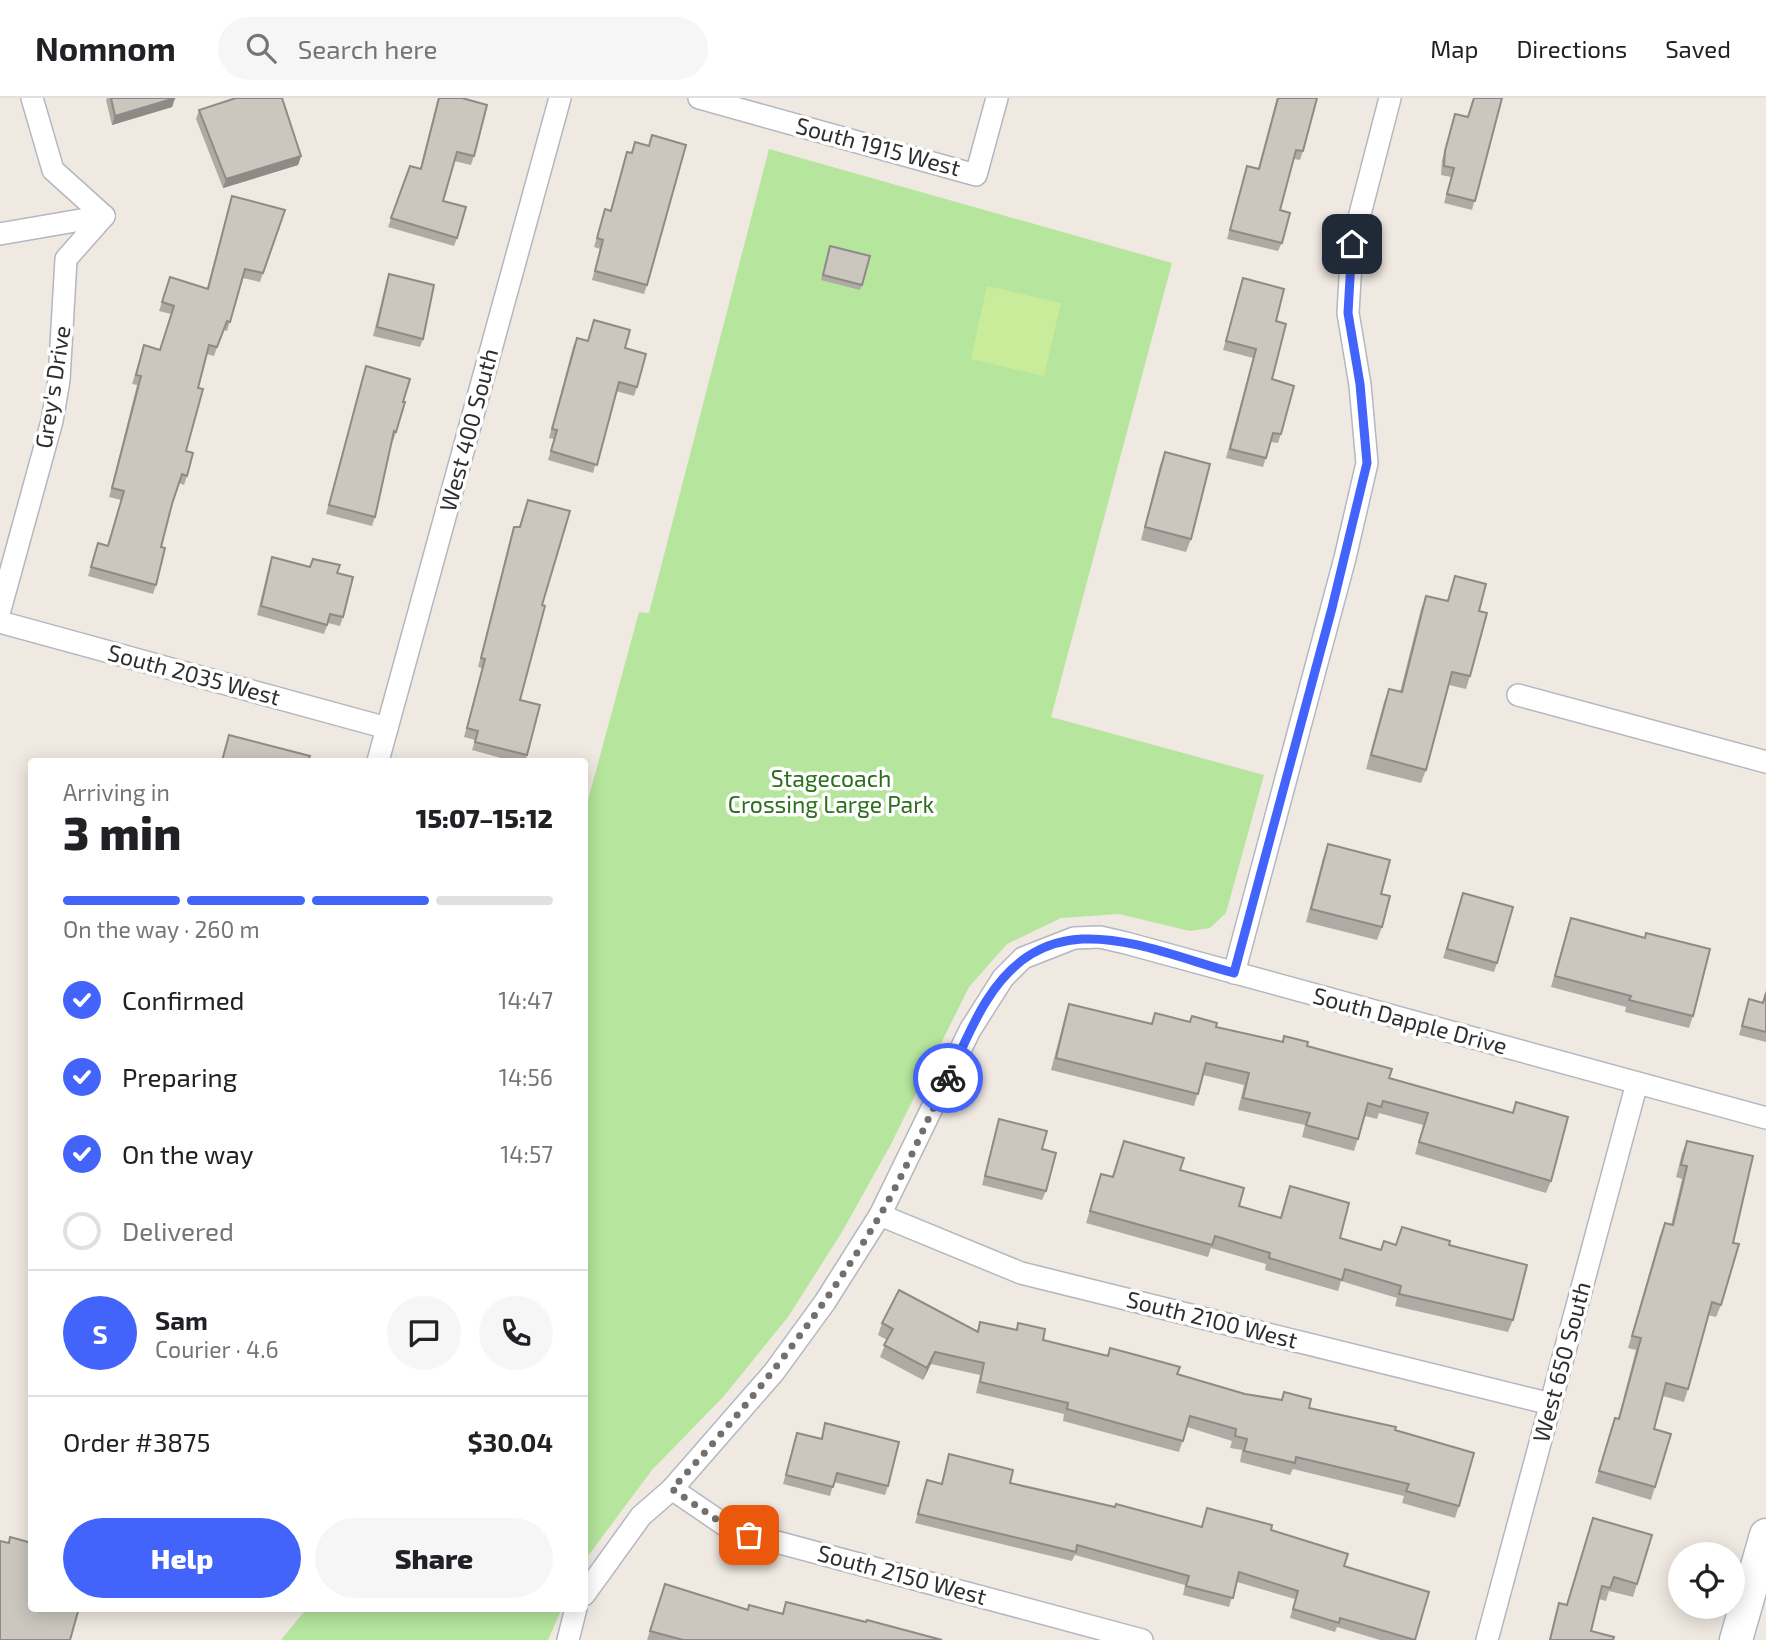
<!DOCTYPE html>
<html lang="en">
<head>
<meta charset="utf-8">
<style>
	body { margin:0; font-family:"Exo 2",sans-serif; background:#f6f6f6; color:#202124; height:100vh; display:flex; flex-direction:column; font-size:26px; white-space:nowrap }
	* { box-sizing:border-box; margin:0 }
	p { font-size:23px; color:#757577 }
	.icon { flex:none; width:38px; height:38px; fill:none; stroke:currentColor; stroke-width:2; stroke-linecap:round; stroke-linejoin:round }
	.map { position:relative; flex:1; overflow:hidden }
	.side { position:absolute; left:28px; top:660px; width:560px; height:854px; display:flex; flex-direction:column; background:#fff; border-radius:7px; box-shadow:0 4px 18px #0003 }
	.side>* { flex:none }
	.fabs { position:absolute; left:1668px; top:1444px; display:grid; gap:14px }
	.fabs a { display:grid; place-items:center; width:77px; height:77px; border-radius:50%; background:#fff; box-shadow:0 4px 18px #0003; font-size:35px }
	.pin { position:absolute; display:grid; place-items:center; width:60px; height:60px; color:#fff; margin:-30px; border-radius:14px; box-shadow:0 4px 10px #0006 }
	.courier { position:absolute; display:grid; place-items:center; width:70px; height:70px; margin:-35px; border:5px solid #4264fb; border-radius:50%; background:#fff; color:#222; box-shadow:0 2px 9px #0007 }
	.headline em { font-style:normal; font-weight:800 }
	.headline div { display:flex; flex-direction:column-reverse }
	.headline { display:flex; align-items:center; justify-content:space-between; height:119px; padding:0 35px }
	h1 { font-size:46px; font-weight:800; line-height:52px }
	.bar { display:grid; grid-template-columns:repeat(4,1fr); gap:10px 7px; align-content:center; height:84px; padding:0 35px }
	.bar i { height:9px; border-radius:5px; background:#e0e0e0 }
	.bar .on { background:#4264fb }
	.bar p { grid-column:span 4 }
	.line { display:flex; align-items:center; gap:18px; padding:0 35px; border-top:2px solid #e0e0e0 }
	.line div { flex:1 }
	.round { display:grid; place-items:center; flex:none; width:74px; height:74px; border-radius:37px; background:#f6f6f6 }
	ol { padding:0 35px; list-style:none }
	li { display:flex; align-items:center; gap:21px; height:77px }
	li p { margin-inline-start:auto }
	li .icon { padding:7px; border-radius:50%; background:#4264fb; color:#fff; stroke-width:4 }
	li:last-child { color:#757577 }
	li i { width:38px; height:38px; border:4px solid #e0e0e0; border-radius:50% }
	.action { display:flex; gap:14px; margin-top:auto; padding:14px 35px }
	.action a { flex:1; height:80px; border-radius:42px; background:#4264fb; color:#fff; font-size:28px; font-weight:800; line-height:80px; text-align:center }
	.action a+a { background:#f6f6f6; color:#202124 }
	header { display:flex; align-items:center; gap:42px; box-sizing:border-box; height:98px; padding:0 35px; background:#fff; border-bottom:2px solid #e0e0e0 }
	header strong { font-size:33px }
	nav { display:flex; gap:38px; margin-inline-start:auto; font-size:24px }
	.search { width:490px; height:63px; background:#f6f6f6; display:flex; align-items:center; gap:18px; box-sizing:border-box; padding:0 24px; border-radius:38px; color:#757577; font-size:26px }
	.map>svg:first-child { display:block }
	.green { fill:#b6e59e }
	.pitch { fill:#c9ec9a }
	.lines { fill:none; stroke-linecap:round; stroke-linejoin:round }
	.street-casing { stroke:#b4b7c1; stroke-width:24 }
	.secondary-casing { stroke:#b4b7c1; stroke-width:35 }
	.street { stroke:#fff; stroke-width:21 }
	.secondary { stroke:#fff; stroke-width:32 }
	.wall { fill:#afaba4 }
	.shaded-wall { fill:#8e8b86 }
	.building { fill:#cbc7bf; stroke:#8e8b86; stroke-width:2 }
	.done { stroke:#726f6d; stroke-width:7; stroke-dasharray:0 12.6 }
	.route { stroke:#4264fb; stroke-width:9 }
	.labels { text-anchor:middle; stroke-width:7; stroke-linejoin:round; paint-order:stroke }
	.street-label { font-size:23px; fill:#2e2e2e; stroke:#fff }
	.park-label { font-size:23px; fill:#2c6e1b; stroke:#fff }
</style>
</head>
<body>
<header>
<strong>Nomnom</strong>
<div class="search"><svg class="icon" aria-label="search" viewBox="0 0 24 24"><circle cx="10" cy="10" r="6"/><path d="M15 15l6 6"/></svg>Search here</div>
<nav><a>Map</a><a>Directions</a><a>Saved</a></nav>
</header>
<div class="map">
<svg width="1766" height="1542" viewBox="0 0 1766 1542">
	<rect width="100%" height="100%" fill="#efe9e1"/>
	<g class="green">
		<polygon points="769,51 1172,165 1051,619 1264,677 1226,815 1210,830 1190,833 1119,816 1061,820 1007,846 969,889 890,1048 842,1134 788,1219 724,1298 652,1372 585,1462 585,713 639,514 649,515"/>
		<polygon points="307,1510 562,1510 548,1542 281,1542"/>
	</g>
	<polygon class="pitch" points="987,188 1061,205 1044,278 971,261"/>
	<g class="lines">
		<defs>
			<g id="street">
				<polyline points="32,0 53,72 104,118"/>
				<polyline points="699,0 976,77 997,0"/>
				<polyline points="0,136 104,118"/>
				<polyline points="0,512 52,323 59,282 66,161 104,118"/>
				<polyline points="0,524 387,630"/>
				<polyline points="1518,597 1766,664"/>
				<polyline points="378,663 560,0"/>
				<polyline points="1234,875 1345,460 1367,365 1360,287 1348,215 1352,147 1390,0"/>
				<polyline points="880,1117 1021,1175 1551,1306"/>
				<polyline points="672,1391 732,1432 1142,1542"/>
				<polyline points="584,1497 641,1418 672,1391 774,1274 825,1204 880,1117 970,932 1003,880 1023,860 1074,840 1100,839 1126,845 1766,1020"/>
				<polyline points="568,1542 576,1510"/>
				<polyline points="1487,1542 1637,985"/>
			</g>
			<polyline id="secondary" points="1736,1542 1766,1437"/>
		</defs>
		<use href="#street" class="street-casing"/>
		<use href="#secondary" class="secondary-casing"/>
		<use href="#street" class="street"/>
		<use href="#secondary" class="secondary"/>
	</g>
	<g class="wall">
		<polygon points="107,0 175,0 172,9 112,27 106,2"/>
		<polygon points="438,0 462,0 474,58 471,67 454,63 443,103 457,140 454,148 388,129 410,68 420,71"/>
		<polygon points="1277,0 1317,0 1303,53 1300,62 1294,61 1280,112 1282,145 1278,153 1227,141 1247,68 1258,71"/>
		<polygon points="1473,0 1502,0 1472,112 1444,105 1451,79 1441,77 1442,62 1455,16 1468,19"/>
		<polygon points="199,12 301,58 298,67 223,90 196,21"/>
		<polygon points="652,37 647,187 644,196 592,182 600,151 594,149 602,120 605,111 610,113 627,54 631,55 635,44 649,48"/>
		<polygon points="232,98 285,112 260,184 243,180 227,233 223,232 214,258 207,256 198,290 186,353 187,378 184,387 179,385 172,406 161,449 156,487 153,496 88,478 98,445 108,448 121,402 109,399 137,287 132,286 144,247 160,252 171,216 159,213 167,188 207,190"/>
		<polygon points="829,152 862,187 860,192 821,182"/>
		<polygon points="389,176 423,241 420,249 373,238 386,185"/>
		<polygon points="1243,180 1276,223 1272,281 1281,336 1278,345 1271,344 1263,369 1226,360 1253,260 1223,252"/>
		<polygon points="594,222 625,250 637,289 634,298 616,293 593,375 548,362 554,341 549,340 573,249 577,240 588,243"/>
		<polygon points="366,268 403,304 396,334 393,343 392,342 375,419 372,428 326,416"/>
		<polygon points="1165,354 1191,441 1186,454 1141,442 1160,367"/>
		<polygon points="528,402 542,507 520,602 527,657 525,663 512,663 472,652 475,642 464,639 482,570 478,569 511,438 514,429 519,429"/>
		<polygon points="272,459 310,469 313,461 337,475 343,519 340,528 328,525 324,536 257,517 269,468"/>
		<polygon points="1455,478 1479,513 1470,578 1466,591 1449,587 1426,672 1421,685 1366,671 1384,604 1389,591 1400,594 1421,511 1426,498 1447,503"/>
		<polygon points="1328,746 1381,796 1382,829 1377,842 1306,824 1323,760"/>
		<polygon points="1463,795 1497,865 1494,874 1443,860"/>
		<polygon points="1571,820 1693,918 1689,930 1625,914 1626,909 1551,889 1567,831"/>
		<polygon points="1766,892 1766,944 1739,937 1749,901 1762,905"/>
		<polygon points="1069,906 1151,926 1155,915 1190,924 1192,918 1216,929 1282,944 1284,938 1389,980 1512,1015 1516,1004 1551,1083 1546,1095 1415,1056 1423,1027 1379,1015 1377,1021 1365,1018 1354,1053 1302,1039 1305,1027 1238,1012 1244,987 1203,977 1194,1008 1051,972 1065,918"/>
		<polygon points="999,1021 1042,1051 1046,1093 1042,1102 982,1087"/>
		<polygon points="1124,1043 1180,1072 1239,1108 1280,1120 1290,1088 1340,1140 1380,1152 1384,1143 1396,1147 1402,1129 1449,1147 1513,1222 1508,1234 1395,1208 1397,1200 1341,1183 1338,1193 1265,1172 1266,1166 1211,1150 1208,1159 1086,1125 1101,1076 1112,1079"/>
		<polygon points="1687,1043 1733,1145 1721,1207 1716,1219 1708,1217 1688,1291 1684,1304 1663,1298 1654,1331 1655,1389 1651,1402 1595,1385 1615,1320 1618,1321 1636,1252 1628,1250 1660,1137 1665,1125 1671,1127 1682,1081 1676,1079 1682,1055"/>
		<polygon points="980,1224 1016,1232 1018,1225 1043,1242 1107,1258 1110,1250 1177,1276 1245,1296 1281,1302 1284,1294 1309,1310 1395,1332 1459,1408 1455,1420 1402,1405 1404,1398 1293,1371 1290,1377 1240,1364 1242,1352 1230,1350 1232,1343 1187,1329 1179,1354 1063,1323 1064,1316 976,1295 980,1277 931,1266 923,1282 880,1259 887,1242 878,1237 882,1225 977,1233"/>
		<polygon points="825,1325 888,1388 885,1397 834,1384 830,1398 783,1386 797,1335 821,1341"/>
		<polygon points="949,1356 1010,1385 1201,1429 1207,1410 1271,1432 1344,1468 1415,1542 1380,1542 1337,1529 1335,1534 1290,1520 1295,1501 1237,1484 1229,1509 1183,1497 1185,1487 1075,1457 1072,1463 915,1425 927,1382 941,1386"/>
		<polygon points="1593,1420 1637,1486 1633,1499 1609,1493 1606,1503 1599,1501 1591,1533 1613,1542 1549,1542 1555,1518 1559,1505 1566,1507"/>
		<polygon points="662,1495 747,1511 782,1515 786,1504 866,1524 942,1542 647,1542"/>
	</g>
	<g class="shaded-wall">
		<polygon points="175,0 172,9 112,27 115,18"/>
		<polygon points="301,58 298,67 223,90 226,81"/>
		<polygon points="935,1254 931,1266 923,1282 927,1270"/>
	</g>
	<g class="building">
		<polygon points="111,0 175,0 115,18"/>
		<polygon points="236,0 282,0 301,58 226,81 199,12"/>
		<polygon points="439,0 462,0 487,7 474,58 457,54 443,103 466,109 457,140 391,120 410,68 421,71"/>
		<polygon points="1278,0 1317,0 1303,53 1296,52 1280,112 1290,115 1282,145 1230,132 1247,68 1259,71"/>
		<polygon points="1474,0 1502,0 1475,103 1447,96 1454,70 1444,68 1445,53 1455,16 1468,19"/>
		<polygon points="652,37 686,47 647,187 595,173 603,142 597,140 605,111 611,113 627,54 632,55 635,44 649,48"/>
		<polygon points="232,98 285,112 263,175 245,171 230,224 227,223 217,249 209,247 198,290 203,291 186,353 193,355 187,378 182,376 172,406 161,449 165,450 156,487 91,469 98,445 108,448 124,393 112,390 141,278 136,277 144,247 160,252 174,208 162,204 170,179 208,191"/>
		<polygon points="830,148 870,158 862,187 823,177"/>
		<polygon points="389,176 434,187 423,241 377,229"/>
		<polygon points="1243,180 1284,191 1276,223 1286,226 1272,281 1294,288 1281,336 1273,335 1266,360 1230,351 1256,251 1226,243"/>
		<polygon points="594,222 630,232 625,250 646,256 637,289 619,284 597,367 551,353 557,332 552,331 577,240 588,243"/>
		<polygon points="366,268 410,281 403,304 405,304 396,334 394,333 375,419 329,407"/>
		<polygon points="1165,354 1210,366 1191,441 1145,429"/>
		<polygon points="528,402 570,413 542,507 545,508 520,602 540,607 527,657 475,644 478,633 467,630 485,561 481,560 514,429 520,429"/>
		<polygon points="272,459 310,469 313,461 340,467 337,475 353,479 343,519 330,516 327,527 261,508"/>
		<polygon points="1455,478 1486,486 1479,513 1487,515 1470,578 1452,574 1426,672 1371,657 1389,591 1402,594 1426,498 1448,503"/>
		<polygon points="229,637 310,658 308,663 222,663"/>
		<polygon points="1328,746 1390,762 1381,796 1390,798 1382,829 1311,811"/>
		<polygon points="1463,795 1513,809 1497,865 1447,851"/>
		<polygon points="1571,820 1645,840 1646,835 1710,851 1693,918 1629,902 1631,898 1555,878"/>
		<polygon points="1766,895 1766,934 1742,928 1749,901 1763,905"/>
		<polygon points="1069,906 1152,926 1155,915 1190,924 1192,918 1217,925 1216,929 1283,944 1284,938 1308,944 1307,948 1392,971 1389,980 1513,1015 1516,1004 1568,1019 1551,1083 1419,1044 1428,1015 1383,1003 1381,1009 1368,1005 1358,1041 1306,1027 1310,1015 1243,1000 1249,975 1206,965 1198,996 1056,960"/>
		<polygon points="999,1021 1047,1033 1042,1051 1056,1055 1046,1093 985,1078"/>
		<polygon points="1124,1043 1184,1060 1180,1072 1244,1090 1239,1108 1281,1120 1290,1088 1349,1105 1340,1140 1381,1152 1384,1143 1396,1147 1402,1129 1450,1143 1449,1147 1527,1167 1513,1222 1399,1196 1401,1188 1345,1171 1342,1182 1269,1160 1270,1155 1215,1138 1212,1147 1090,1113 1101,1076 1113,1079"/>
		<polygon points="1687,1043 1753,1058 1733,1145 1739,1146 1721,1207 1712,1204 1688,1291 1666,1285 1654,1331 1671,1336 1655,1389 1599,1373 1615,1320 1619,1321 1641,1240 1632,1238 1665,1125 1673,1127 1687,1068 1681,1067"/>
		<polygon points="899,1192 978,1234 980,1224 1017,1232 1018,1225 1045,1231 1043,1242 1108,1258 1110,1250 1140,1258 1180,1269 1177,1276 1245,1296 1282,1302 1284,1294 1311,1301 1309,1310 1396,1329 1395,1332 1474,1355 1459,1408 1406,1393 1409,1386 1296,1359 1295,1365 1244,1353 1247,1341 1235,1338 1236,1331 1190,1318 1183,1343 1067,1311 1068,1305 980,1284 984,1265 935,1254 927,1270 884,1247 893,1231 882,1225"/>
		<polygon points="825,1325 899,1344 888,1388 837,1375 833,1389 786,1377 797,1335 822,1341"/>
		<polygon points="949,1356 1013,1372 1010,1385 1115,1409 1116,1406 1202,1429 1207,1410 1272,1427 1271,1432 1348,1456 1344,1468 1429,1494 1415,1542 1340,1520 1339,1525 1293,1511 1298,1493 1239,1474 1233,1500 1186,1488 1189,1478 1077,1447 1076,1454 918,1416 927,1382 942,1386"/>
		<polygon points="1593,1420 1652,1437 1637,1486 1614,1479 1610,1490 1602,1488 1591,1533 1614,1539 1613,1542 1550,1542 1559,1505 1567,1507"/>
		<polygon points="10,1439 32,1445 32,1510 79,1510 70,1542 0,1542 0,1443 9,1445"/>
		<polygon points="665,1486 748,1512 749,1507 783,1516 786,1504 866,1524 867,1522 942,1542 683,1542 650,1533"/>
	</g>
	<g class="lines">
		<path class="done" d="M 749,1437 L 732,1432 L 672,1391 C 750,1306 820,1218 879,1119 C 905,1075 925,1026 948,980"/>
		<path class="route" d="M 948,980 C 961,954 971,927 987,902 C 1050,801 1143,850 1234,875 L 1332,510 L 1367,365 L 1360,286 L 1348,215 L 1352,146"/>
	</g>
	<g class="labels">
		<g class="street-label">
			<text transform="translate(878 49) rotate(15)" y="8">South 1915 West</text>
			<text transform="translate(53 289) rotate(-81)" y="8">Grey's Drive</text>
			<text transform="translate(469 332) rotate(-75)" y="8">West 400 South</text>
			<text transform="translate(194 577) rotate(15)" y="8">South 2035 West</text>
			<text transform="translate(1410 923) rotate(15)" y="8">South Dapple Drive</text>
			<text transform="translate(1212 1222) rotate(14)" y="8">South 2100 West</text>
			<text transform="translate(1562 1264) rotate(-75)" y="8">West 650 South</text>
			<text transform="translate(902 1477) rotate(15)" y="8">South 2150 West</text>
		</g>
		<g class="park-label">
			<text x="831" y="689">Stagecoach<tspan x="831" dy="26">Crossing Large Park</tspan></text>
		</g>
	</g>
</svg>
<div class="fabs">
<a><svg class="icon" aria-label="locate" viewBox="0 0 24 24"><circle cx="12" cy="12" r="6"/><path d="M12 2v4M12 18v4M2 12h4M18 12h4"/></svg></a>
</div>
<div class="pin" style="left:749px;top:1437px;background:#ea580c"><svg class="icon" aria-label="bag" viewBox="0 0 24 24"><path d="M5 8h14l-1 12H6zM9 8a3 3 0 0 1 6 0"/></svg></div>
<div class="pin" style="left:1352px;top:146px;background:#1f2937"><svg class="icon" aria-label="home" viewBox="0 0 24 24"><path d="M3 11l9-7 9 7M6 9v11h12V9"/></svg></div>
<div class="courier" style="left:948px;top:980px"><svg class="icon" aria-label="bike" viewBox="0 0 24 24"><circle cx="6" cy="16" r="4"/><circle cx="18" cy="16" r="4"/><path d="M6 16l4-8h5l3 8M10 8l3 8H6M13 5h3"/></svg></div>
<section class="side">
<div class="headline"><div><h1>3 min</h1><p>Arriving in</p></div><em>15:07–15:12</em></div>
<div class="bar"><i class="on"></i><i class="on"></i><i class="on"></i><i></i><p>On the way · 260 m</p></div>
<ol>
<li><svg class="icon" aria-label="check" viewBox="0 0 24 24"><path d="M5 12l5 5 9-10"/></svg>Confirmed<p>14:47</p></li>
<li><svg class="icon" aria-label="check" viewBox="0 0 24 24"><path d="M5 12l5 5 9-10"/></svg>Preparing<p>14:56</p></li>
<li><svg class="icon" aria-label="check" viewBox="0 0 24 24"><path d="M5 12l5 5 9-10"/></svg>On the way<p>14:57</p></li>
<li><i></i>Delivered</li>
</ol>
<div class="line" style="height:126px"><b class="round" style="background:#4264fb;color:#fff">S</b><div><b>Sam</b><p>Courier · 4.6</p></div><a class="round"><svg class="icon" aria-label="chat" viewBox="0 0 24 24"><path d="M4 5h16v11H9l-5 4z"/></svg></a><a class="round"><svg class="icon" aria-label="phone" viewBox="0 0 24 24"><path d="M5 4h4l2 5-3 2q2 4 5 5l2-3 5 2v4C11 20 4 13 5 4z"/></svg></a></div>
<div class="line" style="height:91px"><div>Order #3875</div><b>$30.04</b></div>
<div class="action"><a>Help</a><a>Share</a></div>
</section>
</div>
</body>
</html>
